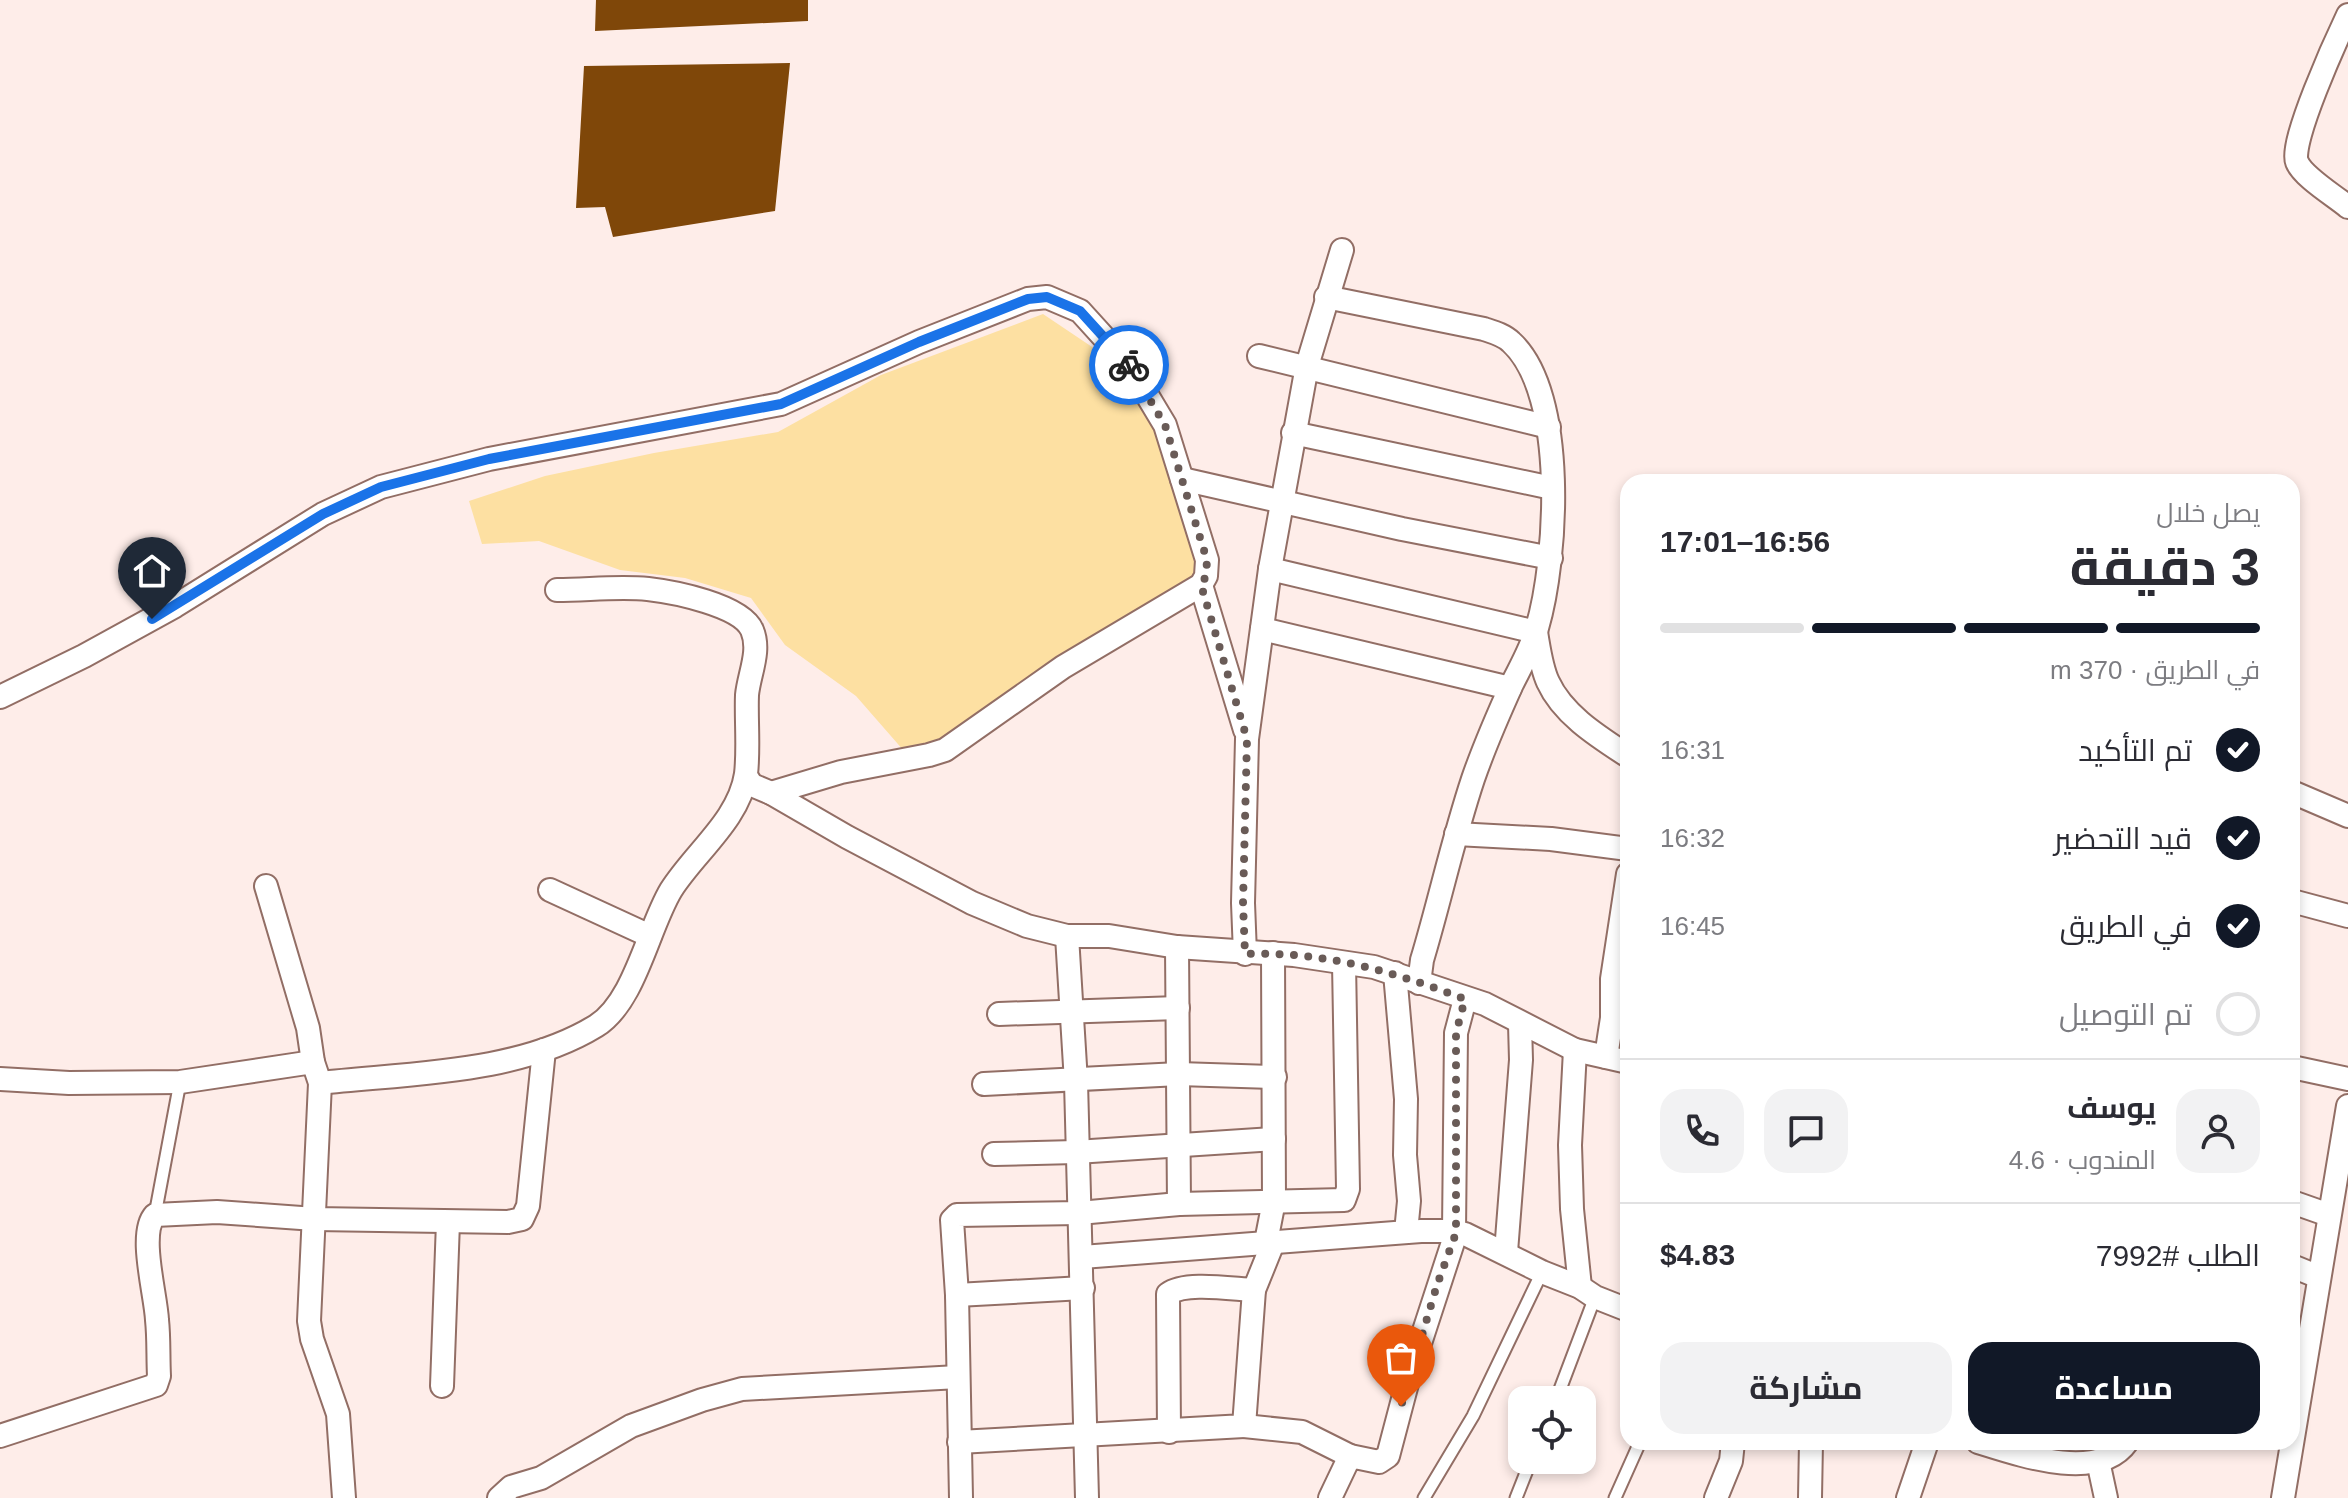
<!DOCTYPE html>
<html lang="ar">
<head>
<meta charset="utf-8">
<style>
	body { margin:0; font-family:Helvetica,Cairo,sans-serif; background:#f2f2f3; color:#2b2b33; direction:rtl; height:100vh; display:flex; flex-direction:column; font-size:30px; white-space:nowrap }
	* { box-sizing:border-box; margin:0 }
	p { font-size:26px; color:#7c7c81 }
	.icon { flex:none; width:44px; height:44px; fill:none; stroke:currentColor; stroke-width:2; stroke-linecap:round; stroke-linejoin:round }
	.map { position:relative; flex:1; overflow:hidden; direction:ltr }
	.panel { position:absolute; left:1620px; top:474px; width:680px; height:976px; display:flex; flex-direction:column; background:#fff; border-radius:24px; box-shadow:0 4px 12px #0003; direction:rtl }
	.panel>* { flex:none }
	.buttons { position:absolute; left:1508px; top:1386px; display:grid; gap:16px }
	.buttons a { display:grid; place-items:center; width:88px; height:88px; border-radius:16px; background:#fff; box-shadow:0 4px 12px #0003; font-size:40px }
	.pin { position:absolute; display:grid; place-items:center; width:68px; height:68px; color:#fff; margin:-82px -34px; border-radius:50% 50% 50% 0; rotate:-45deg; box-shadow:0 0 8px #0007 }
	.pin .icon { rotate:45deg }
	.courier { position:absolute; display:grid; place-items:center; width:80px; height:80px; margin:-40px; border:6px solid #1a73e8; border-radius:50%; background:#fff; color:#222; box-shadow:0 2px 10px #0007 }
	.headline em { font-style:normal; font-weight:700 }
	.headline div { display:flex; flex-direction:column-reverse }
	.headline { display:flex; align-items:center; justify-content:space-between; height:136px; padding:0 40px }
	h1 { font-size:52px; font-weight:700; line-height:60px }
	.bar { display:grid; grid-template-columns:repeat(4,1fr); gap:12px 8px; align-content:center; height:96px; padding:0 40px }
	.bar i { height:10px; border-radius:6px; background:#e1e1e2 }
	.bar .current { background:#111827 }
	.bar p { grid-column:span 4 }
	.line { display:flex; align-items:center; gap:20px; padding:0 40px; border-top:2px solid #e1e1e2 }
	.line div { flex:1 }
	.round { display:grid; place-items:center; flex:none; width:84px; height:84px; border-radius:24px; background:#f2f2f3 }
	ol { padding:0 40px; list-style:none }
	li { display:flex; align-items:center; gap:24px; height:88px }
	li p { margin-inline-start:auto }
	li .icon { padding:8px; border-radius:50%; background:#111827; color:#fff; stroke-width:4 }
	li:last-child { color:#7c7c81 }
	li i { width:44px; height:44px; border:4px solid #e1e1e2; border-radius:50% }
	.action { display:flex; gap:16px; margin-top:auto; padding:16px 40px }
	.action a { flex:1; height:92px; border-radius:24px; background:#111827; color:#fff; font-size:32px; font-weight:700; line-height:92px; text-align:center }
	.action a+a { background:#f2f2f3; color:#2b2b33 }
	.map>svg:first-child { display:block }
	.green { fill:#fde0a2 }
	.building { fill:#7f4709 }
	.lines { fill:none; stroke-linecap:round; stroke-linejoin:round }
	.service-casing { stroke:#926e65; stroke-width:15 }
	.minor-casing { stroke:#926e65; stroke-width:26 }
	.service { stroke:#fff; stroke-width:11 }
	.minor { stroke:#fff; stroke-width:22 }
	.done { stroke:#695b57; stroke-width:8; stroke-dasharray:0 14.4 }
	.route { stroke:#1a73e8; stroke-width:10 }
</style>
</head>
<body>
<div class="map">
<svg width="2348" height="1498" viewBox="0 0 2348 1498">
	<rect width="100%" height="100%" fill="#feede9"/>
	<polygon class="green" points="1043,314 1116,363 1154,410 1202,575 1187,599 946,757 911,759 856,696 785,645 751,598 685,578 620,570 539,541 482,544 469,501 545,476 654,453 778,432 881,375"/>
	<g class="building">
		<polygon points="596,0 808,0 808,21 595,31"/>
		<polygon points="790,63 775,211 613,237 605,207 576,208 584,66"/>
	</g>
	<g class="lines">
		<defs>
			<g id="service">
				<polyline points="155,1215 180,1082"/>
				<polyline points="1556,1400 1595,1297"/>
				<polyline points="1424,1498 1473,1416 1542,1272"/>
				<polyline points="1516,1498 1531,1460"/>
				<polyline points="1615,1498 1640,1442"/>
			</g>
			<g id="minor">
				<path d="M 2348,15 C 2337,38 2289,143 2297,162 C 2303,177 2335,196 2348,207"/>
				<path d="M 1326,297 L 1484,329 C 1493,332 1504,335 1511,342 C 1568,394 1557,561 1537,628 C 1532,647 1521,666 1512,684 C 1498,715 1484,747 1473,779 C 1453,839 1440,900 1422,960 L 1419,983"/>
				<polyline points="1259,356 1549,427"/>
				<polyline points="1293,433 1552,488"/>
				<polyline points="1182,479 1402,529 1551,558"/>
				<path d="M 1270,569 L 1536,632 C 1539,649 1541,667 1548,682 C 1563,715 1599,737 1628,756"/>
				<polyline points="1201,585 1245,730"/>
				<polyline points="1262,629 1510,688"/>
				<polyline points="0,697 84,656 175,606 323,514 381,487 489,459 781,404 919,342 1028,299 1047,297 1080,311 1129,365 1165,425 1207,560 1206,576 1201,585 1063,667 945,750 929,755 841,772 771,793"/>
				<polyline points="746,776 752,785 771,793 847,837 972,903 1027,926 1067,936 1109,936 1177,947 1294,955 1374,967 1485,1004 1575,1050 1628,1062"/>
				<polyline points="2292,792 2348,816"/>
				<polyline points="1456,834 1551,839 1628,849"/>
				<polyline points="266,886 308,1028 313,1062 320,1083 309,1321 312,1339 338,1414 344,1498"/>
				<polyline points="550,890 650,936"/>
				<polyline points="2292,901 2348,916"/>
				<polyline points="1067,936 1076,1082 1087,1498"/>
				<polyline points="1177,947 1179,1204"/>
				<polyline points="1245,954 1243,903 1247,739 1270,569 1307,366 1342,250"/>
				<polyline points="1395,973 1406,1099 1405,1155 1409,1201 1406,1232"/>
				<polyline points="999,1014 1178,1008"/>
				<polyline points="1575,1050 1570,1145 1572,1209 1580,1287"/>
				<polyline points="1606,1057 1612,1018 1612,979 1628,874"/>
				<polyline points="2292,1067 2348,1079"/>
				<polyline points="0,1079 69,1083 180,1082 313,1062"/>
				<path d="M 320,1083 C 408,1073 518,1074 596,1026 C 635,1002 648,928 671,890 C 695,852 739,820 746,774 C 749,748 746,721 747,695 C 749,674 761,651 752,630 C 741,605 674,592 648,589 C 618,586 587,590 557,590"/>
				<polyline points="984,1084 1179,1074 1275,1077"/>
				<polyline points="994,1154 1076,1152 1274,1139"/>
				<polyline points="2292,1202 2329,1215"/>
				<polyline points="1454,1231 1456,1033 1465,999"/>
				<polyline points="1266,1242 1274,1201 1273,953"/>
				<polyline points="1506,1252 1521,1060 1520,1024"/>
				<polyline points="1082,1257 1421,1231 1454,1231 1465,1234 1542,1272 1580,1287 1595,1297 1628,1310"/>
				<polyline points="2292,1266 2319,1277"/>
				<polyline points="957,1295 1083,1288"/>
				<polyline points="442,1386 448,1222"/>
				<polyline points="1244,1426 1302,1432 1350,1456"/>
				<path d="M 1169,1432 L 1168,1294 C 1185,1281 1232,1289 1254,1290"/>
				<path d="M 0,1436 L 156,1385 L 159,1376 C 158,1357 159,1338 157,1320 C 156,1295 138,1233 155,1215 L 217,1212 L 315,1219 L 508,1222 L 522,1219 L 528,1206 L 544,1050"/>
				<polyline points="959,1442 1244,1426 1254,1290 1273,1243"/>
				<path d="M 1978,1442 C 2017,1454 2098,1483 2127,1442"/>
				<polyline points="2098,1461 2106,1498"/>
				<polyline points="499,1498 511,1487 541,1478 631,1426 702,1400 742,1389 958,1377"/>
				<polyline points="961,1498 957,1295 952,1220 957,1215 1079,1213 1179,1204 1344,1200 1348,1189 1344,963"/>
				<polyline points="1330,1498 1350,1456 1379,1462 1388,1456 1408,1380 1456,1233"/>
				<polyline points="1716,1498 1731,1461 1733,1442"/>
				<polyline points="1810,1498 1811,1442"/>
				<polyline points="1908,1498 1927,1442"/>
				<polyline points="2283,1498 2348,1106"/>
			</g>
		</defs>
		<use href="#service" class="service-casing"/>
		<use href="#minor" class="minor-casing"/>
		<use href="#service" class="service"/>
		<use href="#minor" class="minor"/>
	</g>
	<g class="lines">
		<path class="done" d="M 1129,365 L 1165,425 L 1207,560 L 1206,576 L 1201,585 L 1247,739 L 1243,903 L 1245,954 C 1324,951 1391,971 1465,999 L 1456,1033 L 1456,1233 L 1437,1285 L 1401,1406"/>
		<polyline class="route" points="152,619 323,514 381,487 489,459 781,404 919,342 1028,299 1047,297 1080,311 1129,365"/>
	</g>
</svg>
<div class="buttons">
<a><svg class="icon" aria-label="locate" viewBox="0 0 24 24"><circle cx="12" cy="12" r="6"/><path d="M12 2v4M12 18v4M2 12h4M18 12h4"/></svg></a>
</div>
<div class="pin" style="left:1401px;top:1406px;background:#ea580c"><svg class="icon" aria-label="bag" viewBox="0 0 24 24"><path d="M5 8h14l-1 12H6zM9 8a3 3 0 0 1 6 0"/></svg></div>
<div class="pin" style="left:152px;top:619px;background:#1f2937"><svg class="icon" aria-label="home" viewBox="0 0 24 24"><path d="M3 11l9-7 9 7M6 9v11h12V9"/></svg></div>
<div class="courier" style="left:1129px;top:365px"><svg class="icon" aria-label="bike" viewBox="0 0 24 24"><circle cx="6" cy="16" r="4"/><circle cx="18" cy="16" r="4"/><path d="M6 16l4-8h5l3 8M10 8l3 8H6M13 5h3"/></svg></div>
<section class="panel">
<div class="headline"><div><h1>3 دقيقة</h1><p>يصل خلال</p></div><em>16:56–17:01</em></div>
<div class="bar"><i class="current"></i><i class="current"></i><i class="current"></i><i></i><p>في الطريق · 370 m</p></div>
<ol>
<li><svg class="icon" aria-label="check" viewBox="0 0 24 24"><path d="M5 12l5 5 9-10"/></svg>تم التأكيد<p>16:31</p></li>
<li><svg class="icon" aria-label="check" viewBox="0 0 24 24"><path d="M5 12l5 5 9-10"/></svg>قيد التحضير<p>16:32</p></li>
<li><svg class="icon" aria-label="check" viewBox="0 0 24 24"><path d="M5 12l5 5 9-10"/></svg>في الطريق<p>16:45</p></li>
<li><i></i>تم التوصيل</li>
</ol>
<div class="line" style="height:144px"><a class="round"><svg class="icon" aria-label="person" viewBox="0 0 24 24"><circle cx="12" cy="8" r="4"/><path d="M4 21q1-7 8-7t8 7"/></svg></a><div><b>يوسف</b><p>المندوب · 4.6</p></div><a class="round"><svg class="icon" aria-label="chat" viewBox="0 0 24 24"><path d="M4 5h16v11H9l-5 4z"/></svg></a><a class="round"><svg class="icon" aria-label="phone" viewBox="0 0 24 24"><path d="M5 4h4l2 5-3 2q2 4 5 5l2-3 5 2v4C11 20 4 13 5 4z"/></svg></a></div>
<div class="line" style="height:104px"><div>الطلب #7992</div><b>$4.83</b></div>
<div class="action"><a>مساعدة</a><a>مشاركة</a></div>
</section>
</div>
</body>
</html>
